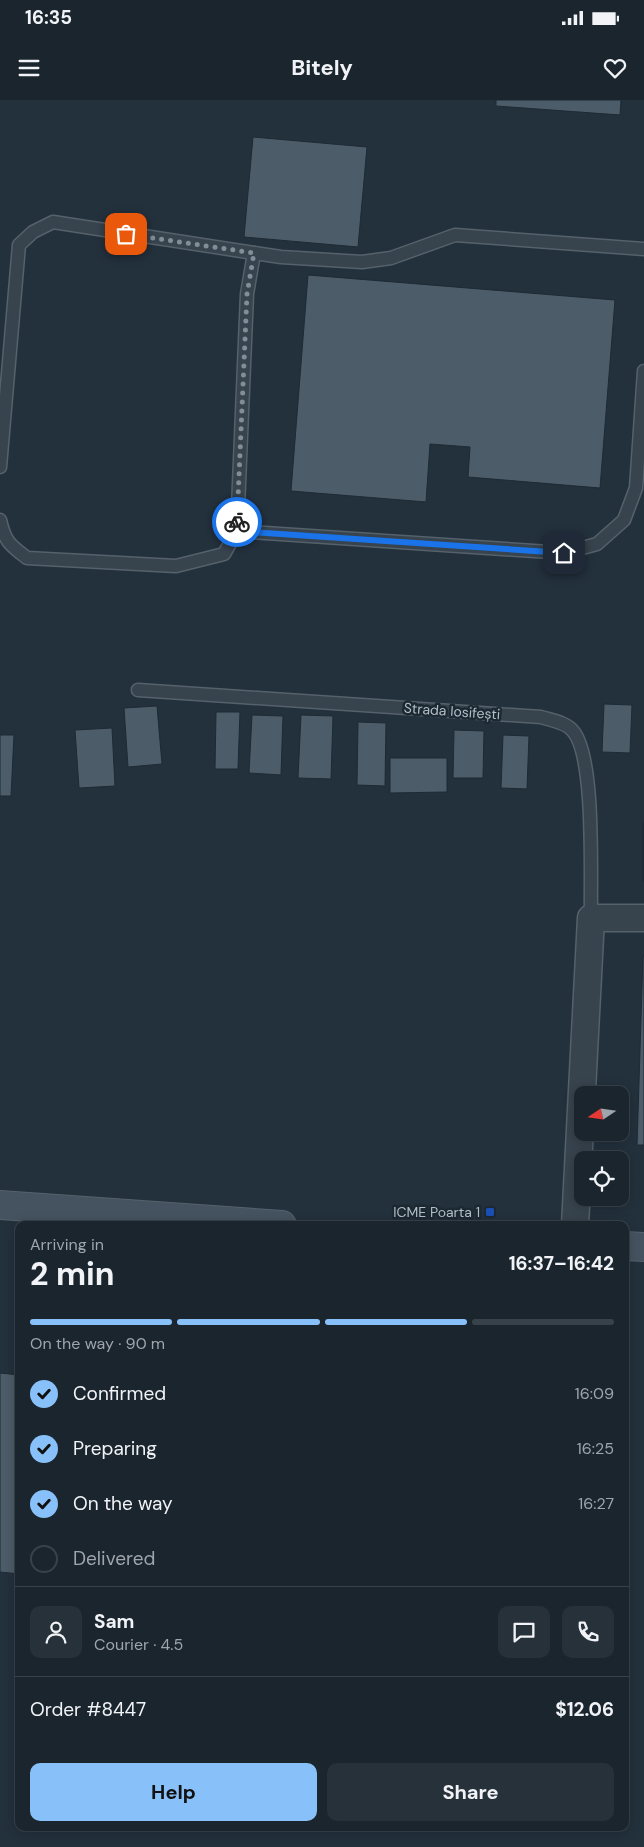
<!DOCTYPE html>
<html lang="en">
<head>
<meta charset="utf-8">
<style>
	body { margin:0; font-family:"DM Sans",sans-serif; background:#27313a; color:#f1f3f6; height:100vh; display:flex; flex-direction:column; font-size:19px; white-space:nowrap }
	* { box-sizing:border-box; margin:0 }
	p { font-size:16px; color:#9fa5aa }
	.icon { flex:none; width:28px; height:28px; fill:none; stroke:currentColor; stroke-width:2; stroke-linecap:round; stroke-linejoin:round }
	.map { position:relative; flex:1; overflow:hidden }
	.sheet { position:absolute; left:15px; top:1121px; width:614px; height:610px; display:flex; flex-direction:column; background:#1a252e; border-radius:10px; box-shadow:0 2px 12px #0003,0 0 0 1px #38424a }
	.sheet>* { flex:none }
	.needle { width:32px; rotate:257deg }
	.controls { position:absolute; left:574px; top:986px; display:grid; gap:10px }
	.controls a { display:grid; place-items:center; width:55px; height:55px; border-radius:10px; background:#1a252e; box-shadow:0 2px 12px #0003,0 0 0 1px #38424a; font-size:25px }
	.pin { position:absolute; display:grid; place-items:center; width:42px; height:42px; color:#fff; margin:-21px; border-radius:10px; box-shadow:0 2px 8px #0006 }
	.courier { position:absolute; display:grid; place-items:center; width:50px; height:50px; margin:-25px; border:4px solid #1a73e8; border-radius:50%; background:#fff; color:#222; box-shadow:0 1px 6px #0007 }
	.overview em { font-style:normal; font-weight:700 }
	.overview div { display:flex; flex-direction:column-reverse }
	.overview { display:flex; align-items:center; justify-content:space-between; height:85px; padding:0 15px }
	h1 { font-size:32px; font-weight:700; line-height:38px }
	.bar { display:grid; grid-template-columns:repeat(4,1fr); gap:8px 5px; align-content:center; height:60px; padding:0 15px }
	.bar i { height:6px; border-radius:4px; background:#38424a }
	.bar .on { background:#88c1f9 }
	.bar p { grid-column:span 4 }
	.line { display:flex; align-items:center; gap:12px; padding:0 15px; border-top:1px solid #38424a }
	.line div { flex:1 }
	.round { display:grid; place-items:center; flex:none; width:52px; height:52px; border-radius:10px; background:#27313a }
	ol { padding:0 15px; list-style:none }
	li { display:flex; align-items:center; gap:15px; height:55px }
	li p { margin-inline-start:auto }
	li .icon { padding:5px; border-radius:50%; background:#88c1f9; color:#111; stroke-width:4 }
	li:last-child { color:#9fa5aa }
	li i { width:28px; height:28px; border:2px solid #38424a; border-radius:50% }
	.button { display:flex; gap:10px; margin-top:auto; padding:10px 15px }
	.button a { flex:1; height:58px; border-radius:10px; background:#88c1f9; color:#111; font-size:20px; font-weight:700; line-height:58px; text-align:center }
	.button a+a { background:#27313a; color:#f1f3f6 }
	.status { display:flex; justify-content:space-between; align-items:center; height:35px; padding:0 25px; background:#1a252e; direction:ltr }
	.status svg { height:14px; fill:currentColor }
	header { display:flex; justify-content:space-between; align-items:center; height:65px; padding:0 15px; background:#1a252e; font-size:22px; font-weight:700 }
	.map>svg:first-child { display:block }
	.building { fill:#4c5c68; stroke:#1e2a34 }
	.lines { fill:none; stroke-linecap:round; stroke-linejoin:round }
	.lane-casing { stroke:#55616b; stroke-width:15 }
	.street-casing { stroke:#55616b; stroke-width:29 }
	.secondary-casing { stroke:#55616b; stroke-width:30 }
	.lane { stroke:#37434d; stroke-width:12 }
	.street { stroke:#37434d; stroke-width:26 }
	.secondary { stroke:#455360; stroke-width:28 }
	.done { stroke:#818d97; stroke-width:5; stroke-dasharray:0 9 }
	.route { stroke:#1a73e8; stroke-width:6 }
	.transit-dot { fill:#1a4fb4; stroke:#1c2832; stroke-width:2 }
	.labels { text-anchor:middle; stroke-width:5; stroke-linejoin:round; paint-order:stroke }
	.street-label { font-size:14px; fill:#b3bec8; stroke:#1c2832 }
	.poi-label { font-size:14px; fill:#b3bec8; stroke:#1c2832; text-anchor:end }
</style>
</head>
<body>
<div class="status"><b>16:35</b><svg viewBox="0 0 49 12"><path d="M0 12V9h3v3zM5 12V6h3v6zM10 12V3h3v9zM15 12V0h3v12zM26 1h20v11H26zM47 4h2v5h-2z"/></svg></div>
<header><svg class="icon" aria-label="menu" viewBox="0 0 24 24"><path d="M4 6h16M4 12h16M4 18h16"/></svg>Bitely<svg class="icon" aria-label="heart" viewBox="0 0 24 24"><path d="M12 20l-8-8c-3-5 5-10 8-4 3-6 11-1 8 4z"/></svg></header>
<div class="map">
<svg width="644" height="1747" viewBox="0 0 644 1747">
	<rect width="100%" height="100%" fill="#23313d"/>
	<g class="building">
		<polygon points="496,0 621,0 620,15 496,6"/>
		<polygon points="253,37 367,47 358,147 244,137"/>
		<polygon points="308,175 615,200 600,388 468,377 470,347 430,344 426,402 291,391"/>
		<polygon points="604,604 632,605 630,653 602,652"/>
		<polygon points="157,606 162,664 128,667 124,608"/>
		<polygon points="216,612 240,612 238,669 215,669"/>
		<polygon points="252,615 283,616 281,675 249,673"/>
		<polygon points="301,615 333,616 331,679 298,678"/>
		<polygon points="358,622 386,623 385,686 357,685"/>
		<polygon points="112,628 115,686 79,688 75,630"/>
		<polygon points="454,630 484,631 483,678 453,678"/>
		<polygon points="0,635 14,635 11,696 0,696"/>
		<polygon points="503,635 529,636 527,689 501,688"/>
		<polygon points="390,658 447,658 447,692 390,693"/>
		<rect x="643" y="722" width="1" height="59"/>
		<polygon points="643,856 644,856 644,1045 637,1045"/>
		<polygon points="0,1273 19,1275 19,1474 0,1472"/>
		<polygon points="625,1336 626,1378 625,1378"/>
	</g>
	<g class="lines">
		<defs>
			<g id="lane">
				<polyline points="644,149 455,135 391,158 362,162 281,157 254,153 247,194 237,431 564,453 597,444 624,420 636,388 644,271"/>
				<polyline points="0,367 19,145 33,132 53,122 254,153"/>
				<path d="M 0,420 C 5,442 10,445 27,458 L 176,466 L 224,454 L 237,431"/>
				<path d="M 138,590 L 541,617 C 550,620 565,622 572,630 C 596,654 590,780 591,818"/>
			</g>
			<polyline id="street" points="575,1125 591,818 644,818"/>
			<g id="secondary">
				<polyline points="0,1105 282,1125"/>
				<polyline points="625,1146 644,1147"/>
			</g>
		</defs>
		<use href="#lane" class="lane-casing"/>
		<use href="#street" class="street-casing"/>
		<use href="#secondary" class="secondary-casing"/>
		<use href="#lane" class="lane"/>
		<use href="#street" class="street"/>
		<use href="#secondary" class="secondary"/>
	</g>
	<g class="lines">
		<polyline class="done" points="126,134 254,153 247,194 237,422"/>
		<polyline class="route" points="237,422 237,431 564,453"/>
	</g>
	<rect class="transit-dot" x="485" y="1107" width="10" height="10" rx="2.5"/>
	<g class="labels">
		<g class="street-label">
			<text transform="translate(452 611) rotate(4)" y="5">Strada Iosifești</text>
		</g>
		<g class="poi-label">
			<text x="480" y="1117">ICME Poarta 1</text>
		</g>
	</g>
</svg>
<div class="controls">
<a><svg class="needle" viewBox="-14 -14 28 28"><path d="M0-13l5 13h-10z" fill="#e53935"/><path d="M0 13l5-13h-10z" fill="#9fa5aa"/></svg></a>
<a><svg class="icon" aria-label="locate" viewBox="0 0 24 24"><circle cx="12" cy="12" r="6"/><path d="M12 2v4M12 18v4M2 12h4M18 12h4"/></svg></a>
</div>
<div class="pin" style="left:126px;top:134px;background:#ea580c"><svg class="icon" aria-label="bag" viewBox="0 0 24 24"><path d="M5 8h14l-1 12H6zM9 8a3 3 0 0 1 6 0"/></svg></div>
<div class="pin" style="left:564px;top:453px;background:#1f2937"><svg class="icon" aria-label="home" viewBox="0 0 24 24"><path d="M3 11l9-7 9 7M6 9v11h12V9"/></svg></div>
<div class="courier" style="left:237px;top:422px"><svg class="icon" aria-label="bike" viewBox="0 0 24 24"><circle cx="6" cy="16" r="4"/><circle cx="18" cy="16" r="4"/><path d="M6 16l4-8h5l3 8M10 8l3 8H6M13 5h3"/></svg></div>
<section class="sheet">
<div class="overview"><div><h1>2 min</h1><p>Arriving in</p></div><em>16:37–16:42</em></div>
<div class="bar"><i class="on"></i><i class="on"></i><i class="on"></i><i></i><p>On the way · 90 m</p></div>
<ol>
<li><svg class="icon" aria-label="check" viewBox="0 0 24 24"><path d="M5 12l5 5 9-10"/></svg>Confirmed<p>16:09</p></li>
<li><svg class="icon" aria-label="check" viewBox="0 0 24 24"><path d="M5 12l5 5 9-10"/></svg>Preparing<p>16:25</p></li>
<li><svg class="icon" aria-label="check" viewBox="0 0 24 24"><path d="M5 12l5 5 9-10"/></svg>On the way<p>16:27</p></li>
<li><i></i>Delivered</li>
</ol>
<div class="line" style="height:90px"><a class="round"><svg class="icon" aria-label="person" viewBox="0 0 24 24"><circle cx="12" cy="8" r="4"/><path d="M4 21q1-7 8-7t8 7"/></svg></a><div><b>Sam</b><p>Courier · 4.5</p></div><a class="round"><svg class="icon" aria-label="chat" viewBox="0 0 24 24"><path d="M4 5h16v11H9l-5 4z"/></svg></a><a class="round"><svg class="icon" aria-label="phone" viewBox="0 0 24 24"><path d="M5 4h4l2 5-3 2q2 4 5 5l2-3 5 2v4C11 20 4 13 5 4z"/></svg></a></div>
<div class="line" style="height:65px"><div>Order #8447</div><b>$12.06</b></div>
<div class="button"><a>Help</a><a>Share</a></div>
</section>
</div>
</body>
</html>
